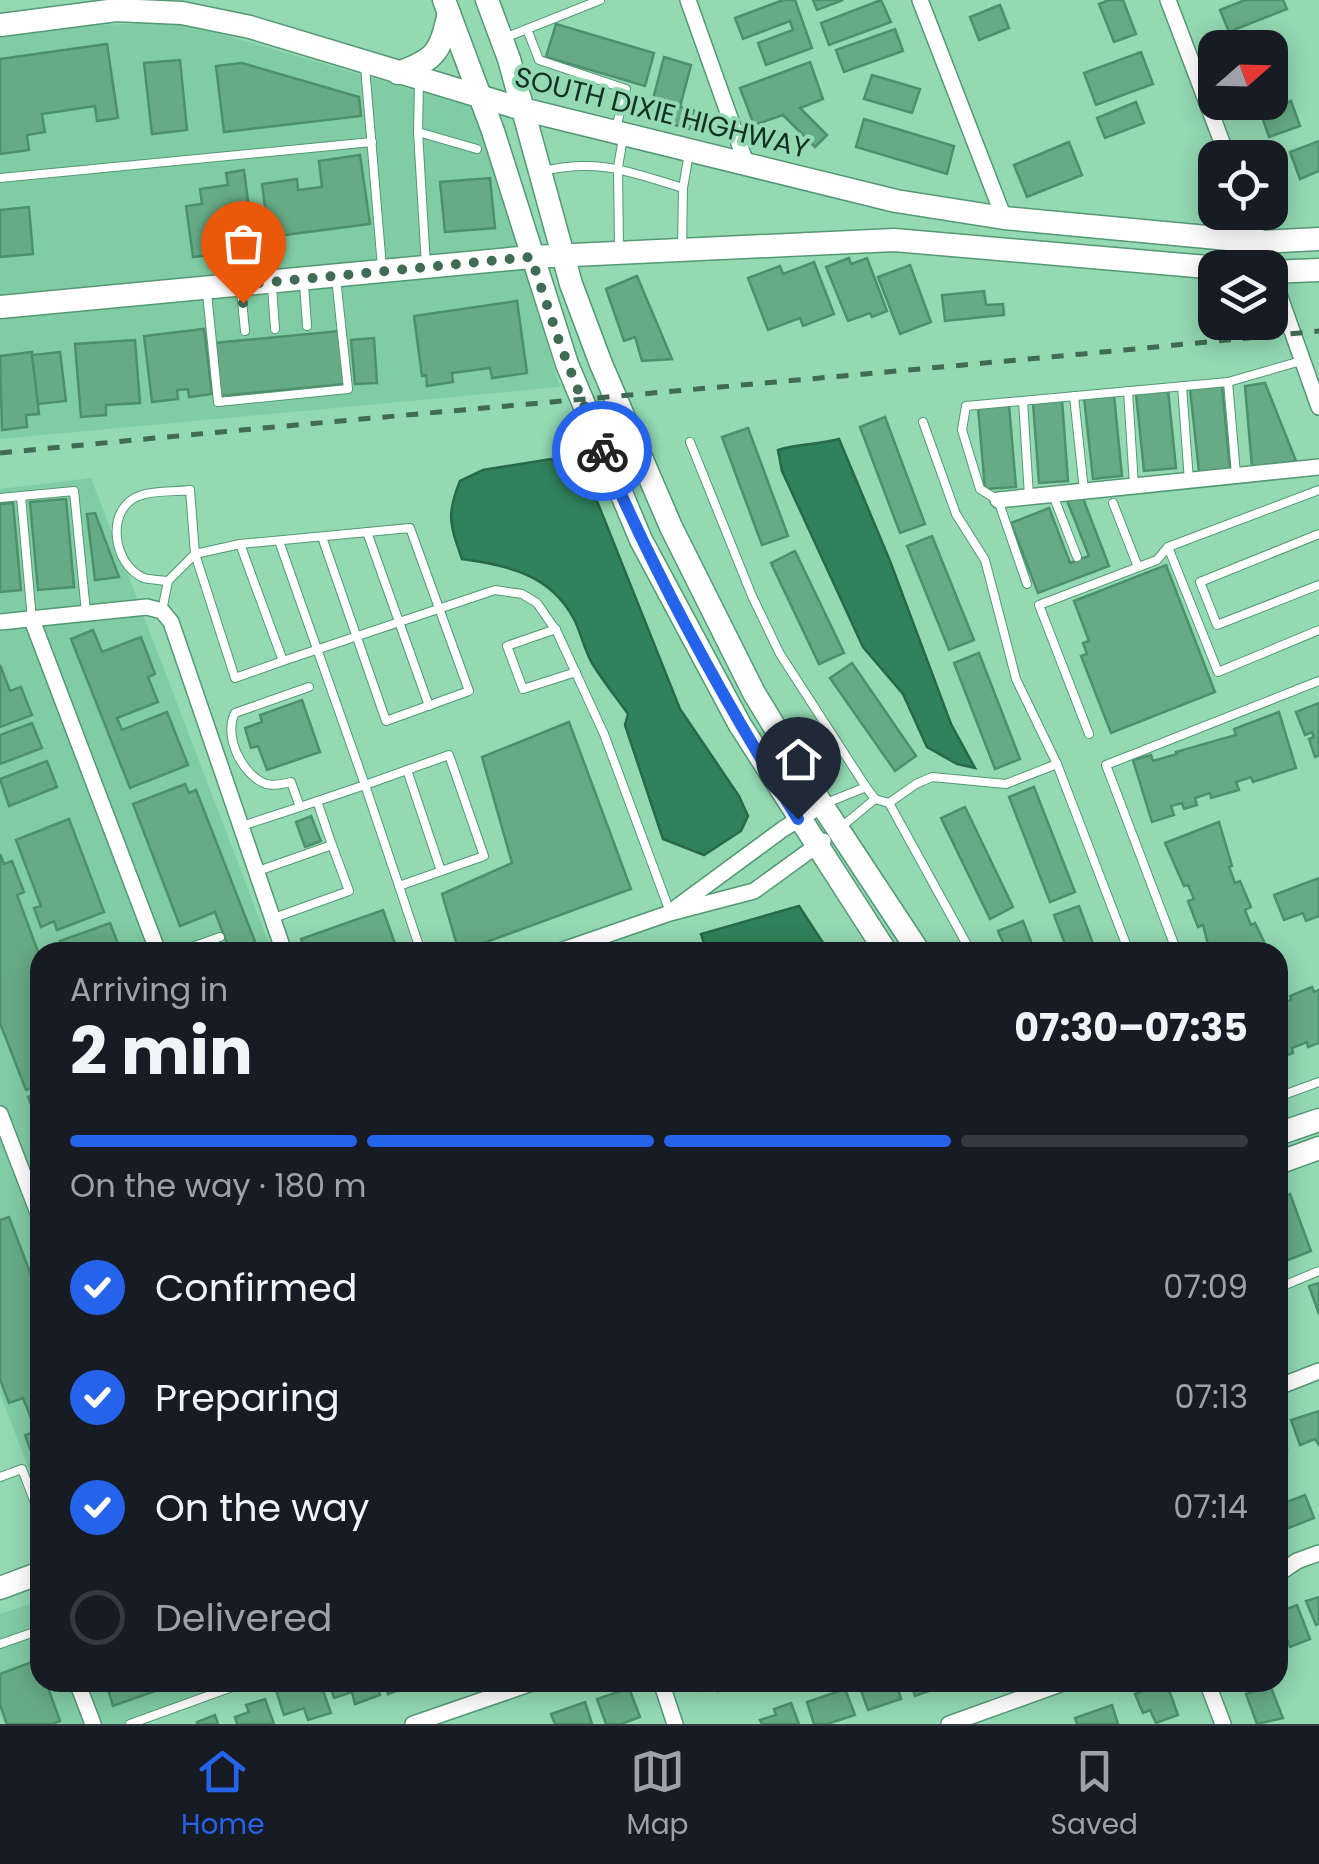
<!DOCTYPE html>
<html lang="en">
<head>
<meta charset="utf-8">
<style>
	body { margin:0; font-family:Poppins,sans-serif; background:#20242c; color:#f1f3f6; height:100vh; display:flex; flex-direction:column; font-size:38px; white-space:nowrap }
	* { box-sizing:border-box; margin:0 }
	p { font-size:32px; color:#9ea1a6 }
	.icon { flex:none; width:55px; height:55px; fill:none; stroke:currentColor; stroke-width:2; stroke-linecap:round; stroke-linejoin:round }
	.map { position:relative; flex:1; overflow:hidden }
	.drawer { position:absolute; left:30px; top:942px; width:1258px; height:750px; display:flex; flex-direction:column; background:#171b24; border-radius:30px; box-shadow:0 5px 25px #0003 }
	.drawer>* { flex:none }
	.needle { width:65px; rotate:70deg }
	.controls { position:absolute; left:1198px; top:30px; display:grid; gap:20px }
	.controls a { display:grid; place-items:center; width:90px; height:90px; border-radius:20px; background:#171b24; box-shadow:0 5px 25px #0003; font-size:50px }
	.pin { position:absolute; display:grid; place-items:center; width:85px; height:85px; color:#fff; margin:-102px -42px; border-radius:50% 50% 50% 0; rotate:-45deg; box-shadow:0 0 10px #0007 }
	.pin .icon { rotate:45deg }
	.courier { position:absolute; display:grid; place-items:center; width:100px; height:100px; margin:-50px; border:8px solid #2563eb; border-radius:50%; background:#fff; color:#222; box-shadow:0 2px 12px #0007 }
	.summary em { font-style:normal; font-weight:700 }
	.summary div { display:flex; flex-direction:column-reverse }
	.summary { display:flex; align-items:center; justify-content:space-between; height:170px; padding:0 40px }
	h1 { font-size:65px; font-weight:700; line-height:75px }
	.bar { display:grid; grid-template-columns:repeat(4,1fr); gap:15px 10px; align-content:center; height:120px; padding:0 40px }
	.bar i { height:12px; border-radius:8px; background:#363941 }
	.bar .selected { background:#2563eb }
	.bar p { grid-column:span 4 }
	ol { padding:0 40px; list-style:none }
	li { display:flex; align-items:center; gap:30px; height:110px }
	li p { margin-inline-start:auto }
	li .icon { padding:10px; border-radius:50%; background:#2563eb; color:#fff; stroke-width:4 }
	li:last-child { color:#9ea1a6 }
	li i { width:55px; height:55px; border:5px solid #363941; border-radius:50% }
	.tab-bar { display:flex; justify-content:space-around; align-items:center; height:140px; border-top:2px solid #363941; background:#171b24; font-size:28px; color:#9ea1a6 }
	.tab-bar a { display:grid; justify-items:center; gap:5px }
	.tab-bar .selected { color:#2563eb }
	.map>svg:first-child { display:block }
	.built { fill:#80cca4 }
	.water { fill:#30825b; stroke:#28694a; stroke-width:2.5 }
	.building { fill:#67ab86; stroke:#4c906c; stroke-width:2.5 }
	.lines { fill:none; stroke-linecap:round; stroke-linejoin:round }
	.lane-casing { stroke:#549874; stroke-width:10 }
	.street-casing { stroke:#549874; stroke-width:18 }
	.secondary-casing { stroke:#549874; stroke-width:25 }
	.lane { stroke:#fff; stroke-width:8 }
	.street { stroke:#fff; stroke-width:15 }
	.secondary { stroke:#fff; stroke-width:22 }
	.rail { stroke:#416b55; stroke-width:5; stroke-dasharray:12 12; stroke-linecap:butt }
	.done { stroke:#406b54; stroke-width:10; stroke-dasharray:0 18 }
	.route { stroke:#2563eb; stroke-width:12 }
	.labels { text-anchor:middle; stroke-width:8; stroke-linejoin:round; paint-order:stroke }
	.street-label { font-size:28px; fill:#143022; stroke:#93d9b2 }
</style>
</head>
<body>
<div class="map">
<svg width="1319" height="1724" viewBox="0 0 1319 1724">
	<rect width="100%" height="100%" fill="#93d9b2"/>
	<g class="built">
		<polygon points="180,22 475,108 560,387 0,439 0,37 70,26"/>
		<polygon points="91,478 272,952 40,952 40,1499 0,1393 0,489"/>
		<polygon points="40,1601 40,1682 257,1683 130,1724 4,1724 0,1715 0,1614"/>
	</g>
	<g class="water">
		<path d="M 839,439 L 890,561 L 951,724 L 975,768 L 957,764 L 927,747 L 903,694 L 863,647 L 782,471 L 778,450 C 799,443 818,445 839,439 Z"/>
		<path d="M 551,459 L 570,462 L 593,491 L 680,709 L 739,796 L 748,816 L 741,831 L 704,855 L 663,839 L 625,725 L 628,714 C 616,697 602,680 592,663 C 584,649 581,633 574,619 C 550,574 509,566 462,559 C 450,525 446,515 460,481 L 483,470 Z"/>
		<polygon points="799,906 829,952 707,952 701,934"/>
	</g>
	<g class="building">
		<polygon points="783,0 795,0 812,48 766,65 758,43 793,30 790,21 743,39 735,18"/>
		<polygon points="813,0 843,0 817,10"/>
		<polygon points="881,0 891,22 829,45 821,23"/>
		<polygon points="1109,0 1123,0 1136,34 1114,42 1099,4"/>
		<polygon points="1245,0 1283,0 1287,9 1229,32 1220,10"/>
		<polygon points="1000,5 1009,28 979,40 970,17"/>
		<polygon points="556,24 654,53 645,86 546,57"/>
		<polygon points="895,29 903,51 844,72 836,50"/>
		<polygon points="107,44 118,118 97,121 95,106 42,114 45,132 27,135 29,150 0,154 0,59"/>
		<polygon points="1141,52 1153,84 1096,105 1084,73"/>
		<polygon points="1276,54 1284,74 1270,80 1270,56"/>
		<polygon points="664,57 691,65 680,107 695,111 690,129 648,118"/>
		<polygon points="180,60 187,130 152,134 144,63"/>
		<polygon points="810,62 823,99 800,108 827,135 815,147 783,115 754,125 740,88"/>
		<polygon points="242,63 359,97 361,116 224,132 216,66"/>
		<polygon points="872,75 920,89 912,113 864,99"/>
		<polygon points="1276,99 1279,106 1291,101 1300,126 1269,137 1258,105"/>
		<polygon points="1136,102 1144,123 1105,138 1097,118"/>
		<polygon points="864,119 954,146 947,174 856,147"/>
		<polygon points="1319,141 1319,171 1300,179 1290,152"/>
		<polygon points="1069,142 1082,175 1027,197 1014,165"/>
		<polygon points="360,155 370,224 269,237 262,184 297,179 298,190 322,187 319,161"/>
		<polygon points="244,170 254,249 193,257 186,206 202,204 200,189 228,185 226,173"/>
		<polygon points="490,178 495,228 445,232 440,182"/>
		<polygon points="29,207 33,254 0,257 0,210"/>
		<polygon points="849,258 851,264 867,258 887,311 872,317 870,313 848,321 826,267"/>
		<polygon points="814,262 834,314 803,326 800,318 768,330 748,278 780,266 783,274"/>
		<polygon points="910,265 931,322 900,334 878,277"/>
		<polygon points="637,276 672,359 642,361 635,337 624,341 606,289"/>
		<polygon points="984,291 986,305 1003,304 1004,315 945,321 942,295"/>
		<polygon points="517,301 527,373 492,378 490,368 452,373 453,382 427,386 426,375 422,376 414,316"/>
		<polygon points="204,329 212,394 189,397 188,389 177,390 178,399 152,402 144,336"/>
		<polygon points="339,331 344,384 219,396 214,343"/>
		<polygon points="374,338 377,383 355,384 351,340"/>
		<polygon points="135,340 140,403 106,405 106,415 81,417 75,344"/>
		<polygon points="32,352 39,414 26,415 27,427 2,430 0,356"/>
		<polygon points="60,352 66,401 38,404 32,355"/>
		<polygon points="1265,383 1296,461 1252,467 1245,386"/>
		<polygon points="1222,386 1230,469 1199,472 1190,389"/>
		<polygon points="1168,390 1176,468 1144,471 1136,394"/>
		<polygon points="1114,395 1122,476 1093,479 1084,398"/>
		<polygon points="1062,400 1068,481 1039,483 1033,403"/>
		<polygon points="1009,405 1016,487 985,489 978,407"/>
		<polygon points="885,417 925,524 900,533 860,427"/>
		<polygon points="748,428 788,536 762,545 722,437"/>
		<polygon points="1081,493 1109,566 1038,593 1011,523 1049,508 1070,563 1089,556 1066,498"/>
		<polygon points="66,499 74,587 38,590 30,502"/>
		<polygon points="13,503 21,590 0,592 0,504"/>
		<polygon points="95,513 119,577 95,580 87,514"/>
		<polygon points="932,536 974,640 949,650 907,546"/>
		<polygon points="795,551 844,653 819,664 771,563"/>
		<polygon points="1166,565 1215,692 1111,733 1081,656 1087,654 1083,643 1089,641 1074,601"/>
		<polygon points="93,630 102,652 141,637 155,674 148,677 158,702 117,718 122,730 167,712 188,765 130,788 71,639"/>
		<polygon points="979,653 1020,759 995,769 954,663"/>
		<polygon points="852,663 916,756 895,771 830,678"/>
		<polygon points="0,665 10,691 21,687 32,715 0,727"/>
		<polygon points="302,700 320,752 267,770 258,746 251,748 245,728 262,722 260,715"/>
		<polygon points="1319,703 1319,755 1315,757 1309,739 1314,737 1312,732 1305,735 1296,712"/>
		<polygon points="1279,712 1296,768 1253,782 1251,777 1236,782 1239,790 1211,798 1210,793 1195,798 1197,805 1184,809 1182,803 1171,806 1174,815 1152,822 1133,760 1151,755 1153,761 1177,754 1176,752 1236,735 1234,729"/>
		<polygon points="569,722 631,889 459,952 442,894 512,863 482,757"/>
		<polygon points="32,723 42,748 0,764 0,735"/>
		<polygon points="47,761 57,787 9,806 0,779"/>
		<polygon points="185,784 189,793 196,790 259,952 211,952 228,946 215,912 180,926 133,804"/>
		<polygon points="1034,787 1075,892 1050,902 1009,797"/>
		<polygon points="965,807 1013,907 990,919 941,818"/>
		<polygon points="311,816 321,841 305,847 296,822"/>
		<polygon points="69,819 104,912 57,930 54,921 41,927 34,908 41,906 16,840"/>
		<polygon points="1219,822 1232,866 1229,867 1235,883 1240,881 1251,907 1245,910 1251,925 1255,923 1269,952 1210,952 1203,925 1198,927 1188,901 1194,899 1188,885 1184,886 1165,843"/>
		<polygon points="0,854 4,864 12,861 24,892 17,895 40,957 40,1085 26,1090 0,1023"/>
		<polygon points="1319,878 1319,916 1306,921 1303,913 1284,920 1274,895"/>
		<polygon points="1079,906 1096,952 1068,952 1054,915"/>
		<polygon points="383,910 398,952 306,952 301,939"/>
		<polygon points="1023,921 1035,952 1007,952 998,931"/>
		<polygon points="110,923 121,952 64,952 60,941"/>
		<polygon points="1312,987 1314,992 1319,990 1319,1043 1308,1047 1307,1042 1292,1048 1293,1053 1278,1059 1278,1005 1291,1000 1290,996"/>
		<polygon points="40,1092 40,1128 28,1097"/>
		<polygon points="1290,1194 1311,1251 1278,1264 1278,1199"/>
		<polygon points="9,1217 40,1299 40,1421 33,1423 23,1398 9,1403 0,1379 0,1220"/>
		<polygon points="1319,1283 1319,1314 1309,1286"/>
		<polygon points="1319,1411 1319,1445 1315,1439 1300,1445 1291,1420"/>
		<polygon points="1278,1426 1287,1450 1278,1454 1278,1459"/>
		<polygon points="40,1430 40,1467 37,1468 25,1435"/>
		<polygon points="1305,1495 1314,1518 1281,1531 1278,1505"/>
		<polygon points="1319,1597 1319,1624 1316,1625 1306,1601"/>
		<polygon points="1297,1605 1310,1639 1290,1647 1286,1637 1278,1641 1278,1612"/>
		<polygon points="37,1660 40,1682 46,1682 60,1721 52,1724 7,1724 0,1705 0,1674"/>
		<polygon points="115,1682 158,1682 161,1689 113,1706 107,1686"/>
		<polygon points="288,1682 320,1682 331,1713 308,1720 304,1708 284,1715 275,1687"/>
		<polygon points="329,1682 376,1682 380,1695 355,1704 352,1692 334,1698"/>
		<polygon points="384,1682 420,1682 388,1694"/>
		<polygon points="696,1682 733,1682 734,1685 718,1691 716,1685 699,1691"/>
		<polygon points="858,1682 896,1682 901,1699 868,1710"/>
		<polygon points="910,1682 951,1682 951,1683 915,1696"/>
		<polygon points="1166,1682 1178,1715 1156,1723 1150,1710 1143,1713 1135,1694"/>
		<polygon points="1270,1685 1283,1718 1257,1724 1246,1694"/>
		<polygon points="629,1688 640,1717 621,1724 606,1724 597,1699"/>
		<polygon points="845,1689 855,1715 827,1724 814,1724 807,1702"/>
		<polygon points="265,1699 274,1724 237,1724 235,1717 249,1712 246,1705"/>
		<polygon points="585,1702 592,1724 555,1724 551,1714"/>
		<polygon points="791,1703 799,1724 762,1724 760,1720 776,1715 774,1709"/>
		<polygon points="1112,1705 1118,1724 1077,1724 1075,1718"/>
		<polygon points="215,1715 218,1724 197,1724 197,1722"/>
	</g>
	<g class="lines">
		<defs>
			<g id="lane">
				<polyline points="527,29 539,60 626,89 616,128"/>
				<polyline points="507,37 600,0"/>
				<polyline points="365,67 382,267"/>
				<polyline points="418,132 419,82"/>
				<path d="M 543,171 C 599,158 630,172 683,188 L 689,153"/>
				<polyline points="0,178 372,142"/>
				<polyline points="619,249 618,167 623,138"/>
				<polyline points="682,249 683,188"/>
				<polyline points="426,266 418,132 477,149"/>
				<polyline points="304,284 307,326"/>
				<polyline points="272,287 275,329"/>
				<polyline points="241,290 245,331"/>
				<polyline points="207,293 218,402 348,389 336,278"/>
				<polyline points="1228,382 1236,474"/>
				<polyline points="1182,386 1189,481"/>
				<polyline points="1128,391 1134,486"/>
				<polyline points="1074,396 1084,491"/>
				<polyline points="1023,401 1029,496"/>
				<polyline points="923,422 956,514 985,560 1016,679 1057,764"/>
				<polyline points="690,442 752,596 780,654 866,787 875,799 889,803 971,952"/>
				<polyline points="1319,490 1168,547 1218,672 1319,630"/>
				<polyline points="1053,495 1077,557"/>
				<polyline points="21,496 74,491 86,612"/>
				<polyline points="0,498 21,496 32,620"/>
				<polyline points="1113,503 1138,567"/>
				<polyline points="367,532 429,706"/>
				<polyline points="1319,534 1200,582 1217,625 1319,585"/>
				<path d="M 279,541 L 365,785 L 449,755 L 484,856 L 399,886 L 365,785 L 300,807 L 291,782 C 283,784 274,786 266,784 C 242,775 223,736 235,713 L 309,687"/>
				<polyline points="240,544 283,661 495,590 522,594 537,603 557,632 604,734 670,912"/>
				<path d="M 168,581 C 161,580 151,580 144,578 C 112,565 104,506 142,495 C 156,490 175,492 190,490 L 195,554 L 235,678 L 283,661"/>
				<polyline points="1027,584 998,500 980,489 962,430 966,406 1228,382 1301,361"/>
				<polyline points="162,611 168,581 195,554 240,544 410,528 469,691 386,721 322,537"/>
				<polyline points="556,629 507,646 523,689 576,672"/>
				<polyline points="1089,734 1039,605 1157,560 1168,547"/>
				<polyline points="407,770 441,871"/>
				<polyline points="889,803 916,784 932,777 1006,784 1057,764 1129,952"/>
				<polyline points="824,804 866,787"/>
				<polyline points="242,826 300,807"/>
				<polyline points="840,828 875,799"/>
				<polyline points="258,871 332,845 317,801"/>
				<polyline points="399,886 421,952"/>
				<polyline points="271,919 349,891 332,845"/>
				<polyline points="178,952 220,937"/>
				<polyline points="1177,952 1106,765 1319,681"/>
				<polyline points="1278,1097 1319,1082"/>
				<polyline points="1278,1288 1319,1271"/>
				<polyline points="0,1477 22,1469 40,1516"/>
				<polyline points="0,1644 40,1630"/>
				<polyline points="130,1724 246,1682"/>
			</g>
			<g id="street">
				<polyline points="688,0 746,163"/>
				<polyline points="920,0 1004,218"/>
				<polyline points="1168,0 1228,158"/>
				<polyline points="1249,212 1269,268"/>
				<polyline points="1270,269 1319,407"/>
				<polyline points="998,500 1319,467"/>
				<polyline points="32,620 158,952"/>
				<polyline points="0,622 147,607 162,611 171,622 284,952"/>
				<polyline points="677,907 783,829 822,805"/>
				<polyline points="557,952 670,913 754,891 823,841"/>
				<polyline points="0,1114 40,1218"/>
				<polyline points="1278,1387 1319,1371"/>
				<polyline points="1278,1574 1297,1561 1319,1553"/>
				<polyline points="77,1682 93,1724"/>
				<polyline points="661,1682 675,1724"/>
				<polyline points="1207,1682 1223,1724"/>
				<polyline points="413,1724 535,1682"/>
				<polyline points="949,1724 1066,1682"/>
			</g>
			<g id="secondary">
				<polyline points="444,0 493,131 567,364 641,540 740,725 886,952"/>
				<polyline points="487,0 509,59 571,284 601,364 671,527 754,693 822,805 919,952"/>
				<polyline points="0,25 116,10 182,13 250,27 522,109 896,201 1004,218 1260,242 1319,239"/>
				<path d="M 398,73 C 437,59 440,52 449,13"/>
				<polyline points="1270,272 1319,270"/>
				<polyline points="0,307 531,257 894,240 1219,268"/>
				<polyline points="1278,1134 1319,1120"/>
				<polyline points="1278,1163 1319,1148"/>
				<polyline points="0,1588 40,1573"/>
			</g>
		</defs>
		<use href="#lane" class="lane-casing"/>
		<use href="#street" class="street-casing"/>
		<use href="#secondary" class="secondary-casing"/>
		<use href="#lane" class="lane"/>
		<use href="#street" class="street"/>
		<use href="#secondary" class="secondary"/>
		<path class="rail" d="M 0,453 C 439,410 880,375 1319,331"/>
	</g>
	<g class="lines">
		<polyline class="done" points="243,303 241,285 531,257 560,344 602,451"/>
		<path class="route" d="M 602,451 C 657,580 724,701 798,819"/>
	</g>
	<g class="labels">
		<g class="street-label">
			<text transform="translate(662 112) rotate(14)" y="10">SOUTH DIXIE HIGHWAY</text>
		</g>
	</g>
</svg>
<div class="controls">
<a><svg class="needle" viewBox="-14 -14 28 28"><path d="M0-13l5 13h-10z" fill="#e53935"/><path d="M0 13l5-13h-10z" fill="#9ea1a6"/></svg></a>
<a><svg class="icon" aria-label="locate" viewBox="0 0 24 24"><circle cx="12" cy="12" r="6"/><path d="M12 2v4M12 18v4M2 12h4M18 12h4"/></svg></a>
<a><svg class="icon" aria-label="layers" viewBox="0 0 24 24"><path d="M12 4l9 5-9 5-9-5zM3 14l9 5 9-5"/></svg></a>
</div>
<div class="pin" style="left:243px;top:303px;background:#ea580c"><svg class="icon" aria-label="bag" viewBox="0 0 24 24"><path d="M5 8h14l-1 12H6zM9 8a3 3 0 0 1 6 0"/></svg></div>
<div class="pin" style="left:798px;top:819px;background:#1f2937"><svg class="icon" aria-label="home" viewBox="0 0 24 24"><path d="M3 11l9-7 9 7M6 9v11h12V9"/></svg></div>
<div class="courier" style="left:602px;top:451px"><svg class="icon" aria-label="bike" viewBox="0 0 24 24"><circle cx="6" cy="16" r="4"/><circle cx="18" cy="16" r="4"/><path d="M6 16l4-8h5l3 8M10 8l3 8H6M13 5h3"/></svg></div>
<section class="drawer">
<div class="summary"><div><h1>2 min</h1><p>Arriving in</p></div><em>07:30–07:35</em></div>
<div class="bar"><i class="selected"></i><i class="selected"></i><i class="selected"></i><i></i><p>On the way · 180 m</p></div>
<ol>
<li><svg class="icon" aria-label="check" viewBox="0 0 24 24"><path d="M5 12l5 5 9-10"/></svg>Confirmed<p>07:09</p></li>
<li><svg class="icon" aria-label="check" viewBox="0 0 24 24"><path d="M5 12l5 5 9-10"/></svg>Preparing<p>07:13</p></li>
<li><svg class="icon" aria-label="check" viewBox="0 0 24 24"><path d="M5 12l5 5 9-10"/></svg>On the way<p>07:14</p></li>
<li><i></i>Delivered</li>
</ol>
</section>
</div>
<nav class="tab-bar">
<a class="selected"><svg class="icon" aria-label="home" viewBox="0 0 24 24"><path d="M3 11l9-7 9 7M6 9v11h12V9"/></svg>Home</a>
<a><svg class="icon" aria-label="map" viewBox="0 0 24 24"><path d="M3 6l6-2 6 2 6-2v14l-6 2-6-2-6 2zM9 4v14M15 6v14"/></svg>Map</a>
<a><svg class="icon" aria-label="saved" viewBox="0 0 24 24"><path d="M7 4h10v16l-5-4-5 4z"/></svg>Saved</a>
</nav>
</body>
</html>
